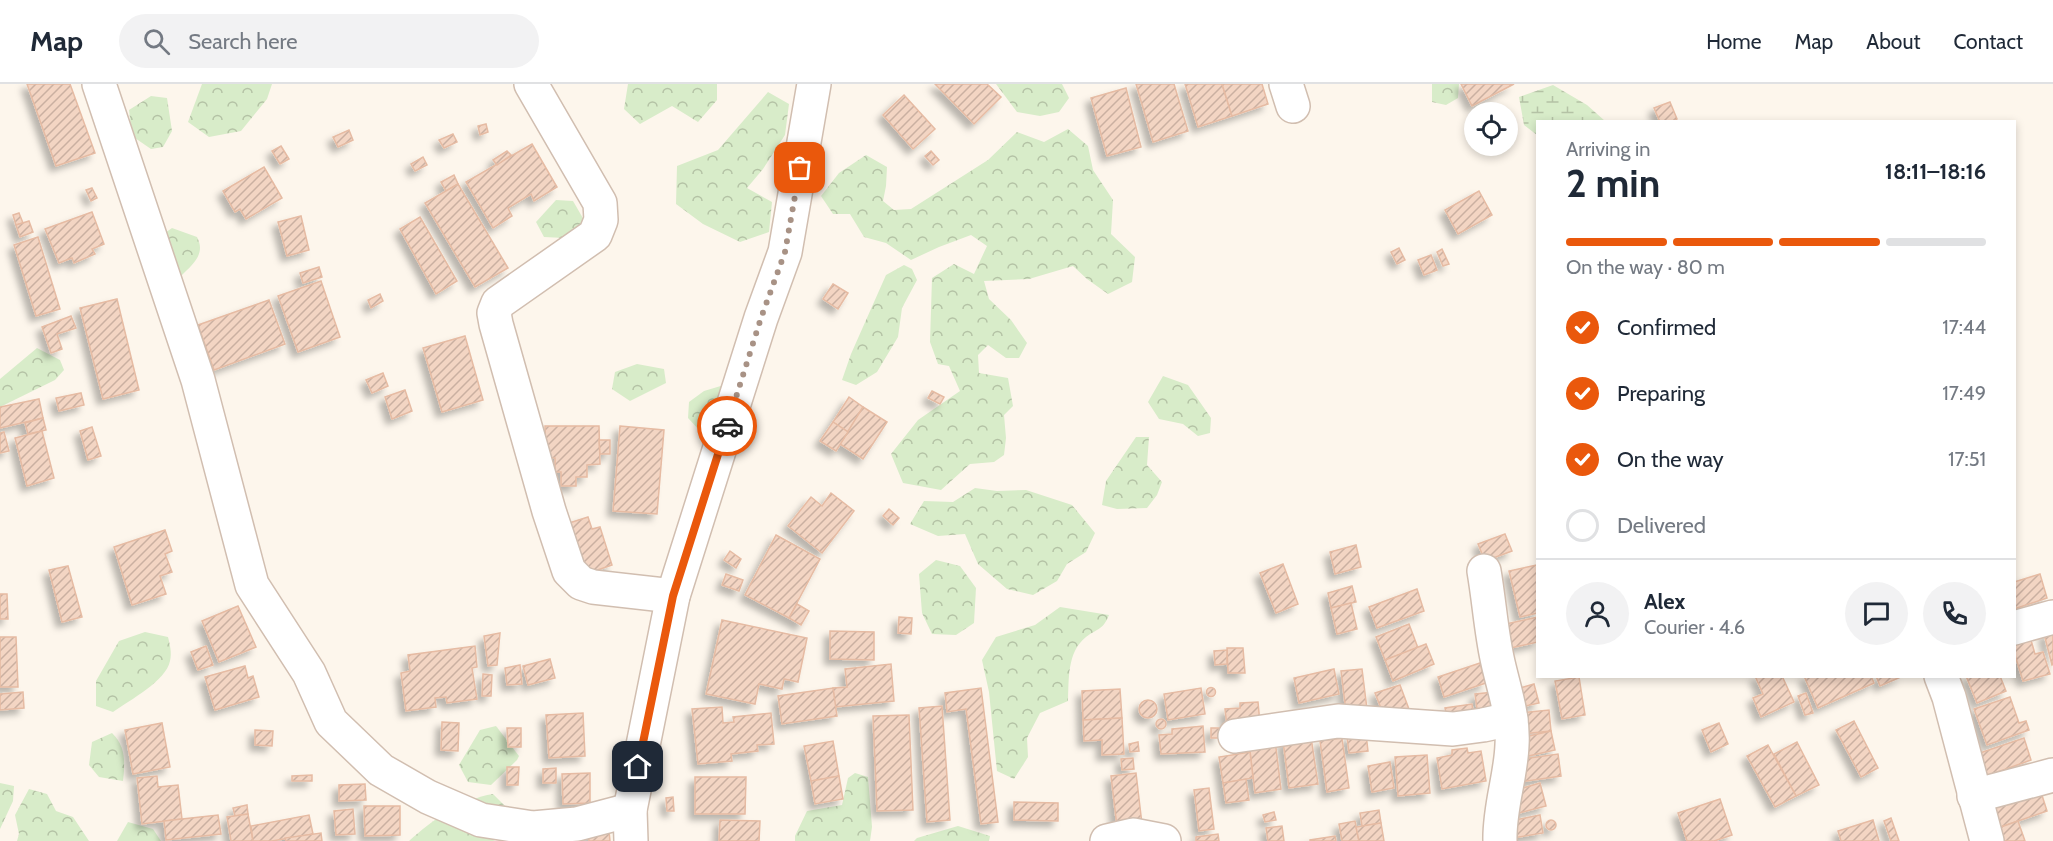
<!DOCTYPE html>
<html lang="en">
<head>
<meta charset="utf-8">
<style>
	body { margin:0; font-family:Cabin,sans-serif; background:#f2f2f3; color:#1f2937; height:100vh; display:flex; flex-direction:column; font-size:22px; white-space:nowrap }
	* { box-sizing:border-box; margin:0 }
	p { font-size:20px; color:#747a83 }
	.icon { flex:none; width:33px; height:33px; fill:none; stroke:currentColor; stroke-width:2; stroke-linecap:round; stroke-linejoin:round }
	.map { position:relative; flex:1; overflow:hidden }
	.details { position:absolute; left:1536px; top:36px; width:480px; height:558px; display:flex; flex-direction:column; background:#fff; border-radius:0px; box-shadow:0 3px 9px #0003 }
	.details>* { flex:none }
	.controls { position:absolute; left:1464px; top:18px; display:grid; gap:12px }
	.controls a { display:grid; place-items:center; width:54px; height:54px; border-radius:50%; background:#fff; box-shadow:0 3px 9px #0003; font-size:30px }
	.pin { position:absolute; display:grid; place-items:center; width:51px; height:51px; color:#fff; margin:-26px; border-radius:12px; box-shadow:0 3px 9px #0006 }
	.courier { position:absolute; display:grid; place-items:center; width:60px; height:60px; margin:-30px; border:4px solid #ea580c; border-radius:50%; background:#fff; color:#222; box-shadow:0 2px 8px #0007 }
	.summary em { font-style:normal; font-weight:800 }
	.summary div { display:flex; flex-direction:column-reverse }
	.summary { display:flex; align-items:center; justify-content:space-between; height:102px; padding:0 30px }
	h1 { font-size:39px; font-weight:800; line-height:45px }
	.bar { display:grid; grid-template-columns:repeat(4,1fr); gap:9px 6px; align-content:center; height:72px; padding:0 30px }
	.bar i { height:8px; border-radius:4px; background:#e0e1e3 }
	.bar .current { background:#ea580c }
	.bar p { grid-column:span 4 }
	.line { display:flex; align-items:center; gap:15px; padding:0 30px; border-top:2px solid #e0e1e3 }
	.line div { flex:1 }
	.round { display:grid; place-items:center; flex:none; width:63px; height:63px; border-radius:32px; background:#f2f2f3 }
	ol { padding:0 30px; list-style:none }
	li { display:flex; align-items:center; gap:18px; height:66px }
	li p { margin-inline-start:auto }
	li .icon { padding:6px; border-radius:50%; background:#ea580c; color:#fff; stroke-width:4 }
	li:last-child { color:#747a83 }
	li i { width:33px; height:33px; border:3px solid #e0e1e3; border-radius:50% }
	header { display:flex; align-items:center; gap:36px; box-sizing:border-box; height:84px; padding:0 30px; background:#fff; border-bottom:2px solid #e0e1e3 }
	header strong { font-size:28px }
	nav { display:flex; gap:33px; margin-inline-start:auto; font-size:21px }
	.search { width:420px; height:54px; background:#f2f2f3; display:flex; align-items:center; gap:15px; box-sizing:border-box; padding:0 21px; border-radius:33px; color:#747a83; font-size:22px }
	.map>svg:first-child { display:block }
	.forest { fill:url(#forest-crowns) }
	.wetland { fill:url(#wetland-marsh) }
	.building { fill:url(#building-hatch); stroke:#e6bba3; stroke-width:1.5; filter:url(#shadow) }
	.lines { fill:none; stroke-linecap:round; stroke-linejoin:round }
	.minor-casing { stroke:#d1beb0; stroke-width:36 }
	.minor { stroke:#fff; stroke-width:33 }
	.done { stroke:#a89285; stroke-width:6; stroke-dasharray:0 10.8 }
	.route { stroke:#ea580c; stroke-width:8 }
</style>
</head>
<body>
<header>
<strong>Map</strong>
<div class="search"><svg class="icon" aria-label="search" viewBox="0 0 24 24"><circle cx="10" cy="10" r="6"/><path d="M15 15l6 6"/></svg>Search here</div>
<nav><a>Home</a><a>Map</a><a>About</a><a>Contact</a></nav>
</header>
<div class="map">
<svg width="2053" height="757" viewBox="0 0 2053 757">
	<defs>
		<pattern id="forest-crowns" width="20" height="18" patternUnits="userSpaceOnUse" patternTransform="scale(1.5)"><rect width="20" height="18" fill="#d8ecc9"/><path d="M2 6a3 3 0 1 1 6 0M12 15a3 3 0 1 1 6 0" fill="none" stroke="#b4c2a5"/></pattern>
		<pattern id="wetland-marsh" width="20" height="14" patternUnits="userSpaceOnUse" patternTransform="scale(1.5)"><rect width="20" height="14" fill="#d8ecc9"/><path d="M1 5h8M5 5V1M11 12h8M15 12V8" fill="none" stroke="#b4c2a5"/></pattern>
		<pattern id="building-hatch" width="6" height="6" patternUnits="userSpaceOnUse" patternTransform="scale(1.5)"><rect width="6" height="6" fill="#f3d5c3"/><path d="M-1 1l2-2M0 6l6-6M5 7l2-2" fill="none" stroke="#cab0a1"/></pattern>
		<filter id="shadow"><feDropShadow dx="-5.5" dy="5.5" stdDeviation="3" flood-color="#0004"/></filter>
	</defs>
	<rect width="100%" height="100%" fill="#fdf6ec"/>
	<g class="forest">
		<polygon points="202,0 272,0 267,15 241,47 209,53 188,38"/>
		<polygon points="628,0 717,0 717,16 698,38 672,22 640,40 624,25"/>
		<polygon points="996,0 1062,0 1069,14 1059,28 1040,32 1017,28"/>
		<polygon points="1432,0 1459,0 1458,14 1446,21 1432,18"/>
		<polygon points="768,8 789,20 785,51 763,85 747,104 772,118 769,148 740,158 703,140 676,120 677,82 718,66"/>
		<polygon points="151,12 167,14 172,47 163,63 151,65 132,52 129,26"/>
		<polygon points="1068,45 1088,62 1093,86 1113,116 1111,150 1135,173 1132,198 1108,210 1087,195 1073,182 1029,195 984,197 989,215 1011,236 1027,259 1019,274 1006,274 988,261 978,271 979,289 1008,294 1013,322 1004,331 1006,354 1004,371 994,378 970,380 941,406 903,399 891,370 918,336 960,307 949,282 938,280 930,258 932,194 954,180 974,190 987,162 971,151 939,163 911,176 886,159 864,153 850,130 833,130 821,112 839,89 866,71 887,83 886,102 883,117 894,126 911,125 988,76 1017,48 1044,58"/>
		<polygon points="556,116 573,117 584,136 580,147 564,154 544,153 536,138"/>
		<path d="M 172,144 L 197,153 C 206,170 193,180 181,192 L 151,189 L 145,163 Z"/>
		<polygon points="904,181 912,185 917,196 902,224 898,253 877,288 856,301 842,296 851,270 886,191"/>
		<polygon points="37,264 60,276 64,286 55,296 0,323 0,295"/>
		<polygon points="637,280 664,285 666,299 630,317 612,305 615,288"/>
		<polygon points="1163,292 1188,301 1211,334 1210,349 1198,352 1183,340 1159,335 1148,318"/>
		<polygon points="724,301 722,333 700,347 688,334 689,318 704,307"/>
		<polygon points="1136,353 1149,353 1147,381 1162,398 1157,411 1147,424 1117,425 1102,421 1106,397"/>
		<polygon points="975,404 997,407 1026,406 1072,421 1095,449 1086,468 1067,480 1057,497 1033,511 1007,505 978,480 965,450 938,452 910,440 924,417 953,418"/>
		<polygon points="936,476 960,482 976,504 974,539 956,551 932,550 922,529 919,490"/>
		<path d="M 1060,523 L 1109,531 C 1103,546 1098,544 1086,553 C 1067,568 1069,595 1068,617 L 1040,629 L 1027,654 L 1028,673 L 1014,695 L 997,687 L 989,608 L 982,576 L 996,553 L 1035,541 Z"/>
		<path d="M 145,548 L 168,553 C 170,561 172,569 170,577 C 166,597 130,616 113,628 L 96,622 L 96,597 L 119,557 Z"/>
		<polygon points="496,642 519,672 517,676 491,701 468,698 459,681 480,646"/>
		<path d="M 112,649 C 126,662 125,679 123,697 L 99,693 L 89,681 L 92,658 Z"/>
		<polygon points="855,689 868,693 872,743 870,757 795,757 795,752 807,727 842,721 848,694"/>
		<polygon points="0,699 14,702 13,717 0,745"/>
		<polygon points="29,705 47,710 56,727 73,733 89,757 17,757 19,750 15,731"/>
		<path d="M 493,710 L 515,732 L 504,752 L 493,757 L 409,757 C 432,736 462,715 493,710 Z"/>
		<polygon points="128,738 153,745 161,757 117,757"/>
		<polygon points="958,742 990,752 989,757 914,757 917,754"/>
	</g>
	<polygon class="wetland" points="1553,1 1587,21 1605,37 1538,38 1537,51 1524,41 1519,13"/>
	<g class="building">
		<polygon points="27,0 70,0 95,69 56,82"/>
		<polygon points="935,0 987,0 1001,13 974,40"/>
		<polygon points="1136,0 1174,0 1188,47 1153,58"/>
		<polygon points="1185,0 1222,0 1232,32 1198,43"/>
		<polygon points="1222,0 1262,0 1268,20 1232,32"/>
		<polygon points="1461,0 1514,0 1472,22"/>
		<polygon points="1126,4 1141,63 1107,72 1091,14"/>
		<polygon points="904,11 935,45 913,65 883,31"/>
		<polygon points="1670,18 1677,35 1672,38 1660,38 1654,24"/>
		<polygon points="486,40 488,48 480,51 478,42"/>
		<polygon points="349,46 353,56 338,63 333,53"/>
		<polygon points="453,50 457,58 444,64 439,56"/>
		<polygon points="532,60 557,103 534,117 531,110 508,124 512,132 493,144 466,98"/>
		<polygon points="281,62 289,75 280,80 272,67"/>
		<polygon points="507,67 511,71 497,81 493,76"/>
		<polygon points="931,67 939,76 933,81 925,72"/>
		<polygon points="423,73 427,81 415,87 411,80"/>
		<polygon points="264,83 282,114 246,135 240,125 235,128 223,107"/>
		<polygon points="454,91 458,100 446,107 441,98"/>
		<polygon points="458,100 508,184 475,203 425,119"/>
		<polygon points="92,104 97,114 91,117 86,106"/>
		<polygon points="1479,107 1492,131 1458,150 1445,126"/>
		<polygon points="92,128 104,160 92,165 95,170 74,179 72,174 59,179 45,145"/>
		<polygon points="19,129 23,139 16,141 13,131"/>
		<polygon points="301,132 309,166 287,172 278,138"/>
		<polygon points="420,133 457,197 436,210 400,145"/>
		<polygon points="29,137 33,148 20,153 16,141"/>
		<polygon points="38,153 60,225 36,232 14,161"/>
		<polygon points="1399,164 1405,176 1397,180 1391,168"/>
		<polygon points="1442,165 1449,180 1443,182 1437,168"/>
		<polygon points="1431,171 1437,186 1424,191 1418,176"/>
		<polygon points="319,183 322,193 303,199 300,189"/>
		<polygon points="321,197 340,253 298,268 278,212"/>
		<polygon points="833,200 848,209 838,225 823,215"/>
		<polygon points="380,210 383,217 371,224 368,216"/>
		<polygon points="117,215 139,306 103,315 80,224"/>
		<polygon points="269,216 285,260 214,286 198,241"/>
		<polygon points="71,232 76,244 57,250 62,265 51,269 42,243"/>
		<polygon points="465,252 483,316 442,328 423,264"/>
		<polygon points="383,289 388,302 372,309 366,296"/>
		<polygon points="405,306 412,327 392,335 385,313"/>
		<polygon points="932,307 944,313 940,320 928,314"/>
		<polygon points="81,309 84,321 59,327 56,314"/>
		<polygon points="849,313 863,323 848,348 833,338"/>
		<polygon points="39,315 43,334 0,344 0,323"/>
		<polygon points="863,323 887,338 863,375 840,360"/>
		<polygon points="43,334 46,346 28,350 25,339"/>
		<polygon points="833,338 848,348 836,367 820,357"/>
		<polygon points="545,342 599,342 600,380 587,381 587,393 576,393 576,402 561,402 561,388 555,388 555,374 546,374"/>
		<polygon points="620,342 664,346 657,430 613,427"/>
		<polygon points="92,343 101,372 88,376 80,347"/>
		<polygon points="42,347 54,394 27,402 15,354"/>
		<polygon points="4,348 9,367 0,369 0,349"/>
		<polygon points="599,356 610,356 610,370 600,370"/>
		<polygon points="831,409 854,427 822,469 788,442 811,413 822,422"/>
		<polygon points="889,425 899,434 893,441 883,432"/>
		<polygon points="588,433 592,445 600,443 612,481 583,491 566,440"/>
		<polygon points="165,446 172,467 165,470 172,488 160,492 166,510 132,521 114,463"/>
		<polygon points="1505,450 1512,467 1485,477 1478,460"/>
		<polygon points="776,451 820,475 789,534 745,511"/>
		<polygon points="1356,461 1361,483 1335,490 1330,468"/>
		<polygon points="730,467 741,475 736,484 724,476"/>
		<polygon points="1283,480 1298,520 1276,529 1260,489"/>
		<polygon points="1537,481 1538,529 1520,533 1509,487"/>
		<polygon points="68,482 82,533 62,538 49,486"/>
		<polygon points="726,490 743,496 739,507 722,501"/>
		<polygon points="2040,490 2047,514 2014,525 2014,498"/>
		<polygon points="1352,502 1356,518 1331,524 1328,509"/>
		<polygon points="1417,505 1424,527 1377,544 1369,523"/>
		<polygon points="0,510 7,510 8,535 0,535"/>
		<polygon points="1351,519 1357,545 1337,550 1331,524"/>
		<polygon points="797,520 809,527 801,541 789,534"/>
		<polygon points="238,522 256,563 219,578 202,537"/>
		<polygon points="899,533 912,534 911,550 898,549"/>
		<polygon points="1538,533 1538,558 1506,565 1501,541"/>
		<polygon points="722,536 807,554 798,598 784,595 782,605 759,600 755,620 706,610"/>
		<polygon points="1409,540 1418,564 1385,576 1376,553"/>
		<polygon points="830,547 874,548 874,576 830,575"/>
		<polygon points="2053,547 2053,580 2052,581 2044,550"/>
		<polygon points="500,549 497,581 488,582 484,552"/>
		<polygon points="0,553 16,553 18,603 0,603"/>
		<polygon points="2031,556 2035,570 2043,568 2050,590 2023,597 2014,568 2014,561"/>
		<polygon points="1426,560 1434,580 1393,597 1385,576"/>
		<polygon points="206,562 213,581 198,586 191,568"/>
		<polygon points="475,562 477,583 472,584 477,615 447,619 446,613 435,614 436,623 406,627 401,589 410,587 408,571"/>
		<polygon points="1227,564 1243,564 1245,589 1228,589"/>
		<polygon points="1227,566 1227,580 1215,581 1214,567"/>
		<polygon points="550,575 555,594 528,601 523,582"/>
		<polygon points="1480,579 1486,599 1444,613 1438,593"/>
		<polygon points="891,580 894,617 835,623 833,604 847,603 845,585"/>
		<polygon points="520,581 522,600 507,601 505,584"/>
		<polygon points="245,582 248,594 253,592 259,613 215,626 205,593"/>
		<polygon points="1334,585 1339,610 1299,619 1294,594"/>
		<polygon points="1362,585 1367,625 1346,628 1341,587"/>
		<polygon points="483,590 492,591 491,612 482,612"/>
		<polygon points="1755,592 1782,592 1794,618 1761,633 1753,614 1763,610"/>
		<polygon points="1804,592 1871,592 1874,599 1818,624"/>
		<polygon points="1876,592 1903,592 1880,602"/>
		<polygon points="1966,592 2000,592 2006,607 1977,619"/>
		<polygon points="1579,593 1585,631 1562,635 1555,597"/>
		<polygon points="1534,600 1539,619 1517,624 1513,606"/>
		<polygon points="1400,601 1410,628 1384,632 1375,609"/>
		<circle cx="1211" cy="608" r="4.5"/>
		<polygon points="833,604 837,632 782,640 778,612"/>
		<polygon points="981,604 998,738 981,740 966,625 947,628 945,609"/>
		<polygon points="1201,604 1205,630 1168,636 1164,610"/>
		<polygon points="1120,605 1122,634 1083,636 1082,607"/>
		<polygon points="23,608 24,624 0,626 0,610"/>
		<polygon points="1494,608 1497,631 1478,633 1475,610"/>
		<polygon points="1806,609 1813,629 1805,631 1798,612"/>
		<polygon points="2010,613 2019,639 2026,637 2029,646 1987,661 1974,625"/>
		<circle cx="1148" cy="625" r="9"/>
		<polygon points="1258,618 1260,639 1227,643 1225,625 1240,624 1240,619"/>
		<polygon points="1472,620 1474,636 1448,640 1445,624"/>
		<polygon points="942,622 950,736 927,738 919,624"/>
		<polygon points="722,623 723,639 734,638 733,633 771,629 774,660 757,661 758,667 731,670 732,677 698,680 692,625"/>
		<polygon points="1549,626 1551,647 1522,650 1519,629"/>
		<polygon points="583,629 585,672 549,674 546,631"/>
		<polygon points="909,631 913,726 877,727 873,632"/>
		<polygon points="1122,634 1124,670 1102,671 1102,656 1084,657 1083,636"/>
		<circle cx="1161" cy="640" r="5"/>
		<polygon points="1854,637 1878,684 1861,693 1836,646"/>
		<polygon points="442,638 459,639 458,667 441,666"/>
		<polygon points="162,639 170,683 133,690 125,646"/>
		<polygon points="1719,639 1728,660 1711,668 1702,646"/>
		<polygon points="1203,642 1205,668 1161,670 1159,651 1172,650 1172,645"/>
		<polygon points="507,644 521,644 521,663 508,663"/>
		<polygon points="1211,644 1219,644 1218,654 1211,654"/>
		<polygon points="255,646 273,647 272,662 255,661"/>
		<polygon points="1551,647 1555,666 1524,673 1520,654"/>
		<polygon points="1366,650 1368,667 1349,669 1347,653"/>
		<polygon points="1311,653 1318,700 1289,704 1283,657"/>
		<polygon points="1342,654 1349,704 1327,708 1320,657"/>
		<polygon points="2024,654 2031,676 1981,694 1974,671"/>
		<polygon points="1275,656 1281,705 1255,709 1249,659"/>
		<polygon points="833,657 839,692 811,697 804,662"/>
		<polygon points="1138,658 1139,667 1130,668 1129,660"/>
		<polygon points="1797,658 1819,701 1796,712 1774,670"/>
		<polygon points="1768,661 1796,712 1775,723 1747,672"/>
		<polygon points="1467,664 1468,669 1481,667 1486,697 1442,705 1437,674 1452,671 1452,666"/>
		<polygon points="1250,668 1253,694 1223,699 1219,673"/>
		<polygon points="1558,670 1561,692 1520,698 1516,676"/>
		<polygon points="1427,671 1430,709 1398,712 1395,673"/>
		<polygon points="1133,674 1134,685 1122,686 1121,675"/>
		<polygon points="1390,678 1394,704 1372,708 1368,682"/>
		<polygon points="507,683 519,683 518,701 507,701"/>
		<polygon points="556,684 556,699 543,699 543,685"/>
		<polygon points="590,689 590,719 563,720 562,690"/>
		<polygon points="1136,689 1142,740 1117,743 1111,692"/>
		<polygon points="312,691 312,697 292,697 292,692"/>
		<polygon points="157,692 158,703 178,701 182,735 142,740 137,694"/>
		<polygon points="839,692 843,715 815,720 811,697"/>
		<polygon points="695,693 746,693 745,730 695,730"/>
		<polygon points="1246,695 1249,716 1226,719 1223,699"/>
		<polygon points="1540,699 1546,722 1515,730 1509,708"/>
		<polygon points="365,700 366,716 339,717 339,701"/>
		<polygon points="1209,704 1214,745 1199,747 1194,706"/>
		<polygon points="2040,705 2047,727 1995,745 1987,724"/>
		<polygon points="673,713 674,727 667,727 666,714"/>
		<polygon points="1720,715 1732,751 1714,757 1687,757 1678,729"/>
		<polygon points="1014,718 1058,719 1058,737 1014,736"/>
		<polygon points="247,721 248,730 235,732 233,724"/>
		<polygon points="364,722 400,722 400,751 365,752"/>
		<polygon points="353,725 355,750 336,751 334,727"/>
		<polygon points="1379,726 1381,739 1362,742 1360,729"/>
		<polygon points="1274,728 1276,736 1265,738 1263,731"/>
		<polygon points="248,730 253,757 231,757 227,733"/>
		<polygon points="218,731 221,750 166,756 164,737"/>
		<polygon points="309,731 313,750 272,757 253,757 251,742"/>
		<polygon points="1540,731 1543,749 1513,754 1510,737"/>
		<polygon points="1891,734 1899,757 1891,757 1884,737"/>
		<polygon points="720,736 760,737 759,757 719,757"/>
		<polygon points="1873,736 1879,757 1841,757 1838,747"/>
		<circle cx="1551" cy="741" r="5"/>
		<polygon points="1355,737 1359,757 1342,757 1339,740"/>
		<polygon points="2018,737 2025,757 1998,757 1995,745"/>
		<polygon points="1381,739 1384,757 1359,757 1356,743"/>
		<polygon points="1282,742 1284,757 1268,757 1266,744"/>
		<polygon points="609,747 610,757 589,757 588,749"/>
		<polygon points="321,749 322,757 286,757 285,754"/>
		<polygon points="1218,750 1219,757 1196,757 1196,753"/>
		<polygon points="1335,752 1336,757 1310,757 1310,756"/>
	</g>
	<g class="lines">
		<defs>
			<g id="minor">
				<polyline points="99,0 198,296 252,501 309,589 331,638 381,686 428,713 481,736 533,744 577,740 630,726"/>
				<polyline points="531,0 600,119 601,136 595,151 498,219 494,229 496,240 549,427 569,487 581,499 593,503 673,512"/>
				<polyline points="1286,0 1293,22"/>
				<path d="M 1484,487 C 1489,516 1491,546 1497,574 C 1503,603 1514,631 1512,661 C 1511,692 1499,724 1500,757"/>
				<polyline points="2014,544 2053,533"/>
				<polyline points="1941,592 1949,613 1987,757"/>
				<polyline points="1235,652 1338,637 1453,645 1483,641 1511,635"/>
				<polyline points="1974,712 2053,691"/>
				<polyline points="631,757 630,726 673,512 761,234 785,168 814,0"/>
				<polyline points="1107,757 1133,751 1164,757"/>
			</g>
		</defs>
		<use href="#minor" class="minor-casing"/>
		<use href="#minor" class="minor"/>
	</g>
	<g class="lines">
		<polyline class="done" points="727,342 761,234 785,168 800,84"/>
		<polyline class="route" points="638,683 673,512 727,342"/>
	</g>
</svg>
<div class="controls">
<a><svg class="icon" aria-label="locate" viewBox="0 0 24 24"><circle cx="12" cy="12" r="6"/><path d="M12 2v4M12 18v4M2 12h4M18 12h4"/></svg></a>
</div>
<div class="pin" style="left:800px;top:84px;background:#ea580c"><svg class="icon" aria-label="bag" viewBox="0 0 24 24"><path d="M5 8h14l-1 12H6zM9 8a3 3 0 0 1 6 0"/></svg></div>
<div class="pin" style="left:638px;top:683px;background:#1f2937"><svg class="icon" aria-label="home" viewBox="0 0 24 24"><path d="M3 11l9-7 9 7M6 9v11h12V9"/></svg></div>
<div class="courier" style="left:727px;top:342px"><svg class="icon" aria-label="car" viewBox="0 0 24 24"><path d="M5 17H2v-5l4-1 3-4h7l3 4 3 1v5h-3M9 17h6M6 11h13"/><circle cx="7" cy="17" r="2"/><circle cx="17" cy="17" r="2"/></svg></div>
<section class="details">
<div class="summary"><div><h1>2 min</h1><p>Arriving in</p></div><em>18:11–18:16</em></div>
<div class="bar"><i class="current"></i><i class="current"></i><i class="current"></i><i></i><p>On the way · 80 m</p></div>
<ol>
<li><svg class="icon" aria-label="check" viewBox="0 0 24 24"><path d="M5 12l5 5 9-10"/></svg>Confirmed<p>17:44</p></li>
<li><svg class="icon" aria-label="check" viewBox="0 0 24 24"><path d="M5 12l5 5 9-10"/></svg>Preparing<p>17:49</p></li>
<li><svg class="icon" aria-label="check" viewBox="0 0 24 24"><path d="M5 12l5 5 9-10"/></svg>On the way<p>17:51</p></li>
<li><i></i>Delivered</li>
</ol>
<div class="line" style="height:108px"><a class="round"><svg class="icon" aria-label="person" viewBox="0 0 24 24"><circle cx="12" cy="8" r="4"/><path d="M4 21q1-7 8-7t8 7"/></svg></a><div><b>Alex</b><p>Courier · 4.6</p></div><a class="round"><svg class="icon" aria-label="chat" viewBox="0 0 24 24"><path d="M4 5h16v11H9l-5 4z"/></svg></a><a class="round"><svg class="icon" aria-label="phone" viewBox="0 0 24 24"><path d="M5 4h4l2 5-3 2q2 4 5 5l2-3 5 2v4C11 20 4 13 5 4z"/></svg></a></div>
</section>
</div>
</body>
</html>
